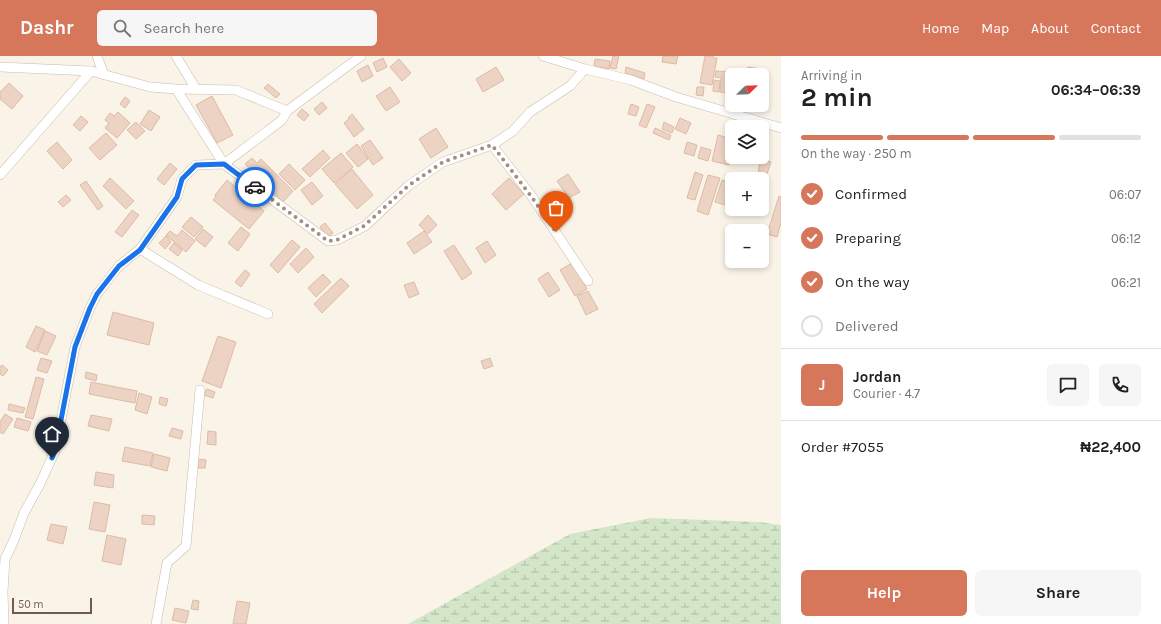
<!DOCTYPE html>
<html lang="en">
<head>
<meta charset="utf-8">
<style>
	body { margin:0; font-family:Karla,sans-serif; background:#f6f6f6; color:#202124; height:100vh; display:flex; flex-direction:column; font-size:15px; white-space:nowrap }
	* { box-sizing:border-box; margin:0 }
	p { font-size:13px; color:#757577 }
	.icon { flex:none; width:22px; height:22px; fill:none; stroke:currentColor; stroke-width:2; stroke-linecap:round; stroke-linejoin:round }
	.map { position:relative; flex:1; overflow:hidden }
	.panel { display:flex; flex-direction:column; background:#fff; width:380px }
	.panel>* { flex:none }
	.needle { width:26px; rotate:67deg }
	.buttons { position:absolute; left:725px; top:12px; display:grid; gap:8px }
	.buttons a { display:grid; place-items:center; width:44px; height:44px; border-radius:6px; background:#fff; box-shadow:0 2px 6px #0003; font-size:20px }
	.scale { position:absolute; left:12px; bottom:10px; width:80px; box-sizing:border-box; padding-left:4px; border:2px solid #715b4f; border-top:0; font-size:11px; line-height:14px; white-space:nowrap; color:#715b4f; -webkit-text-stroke:3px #fdf7ee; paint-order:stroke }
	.pin { position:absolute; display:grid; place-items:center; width:34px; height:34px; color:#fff; margin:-41px -17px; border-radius:50% 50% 50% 0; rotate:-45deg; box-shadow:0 0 4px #0007 }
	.pin .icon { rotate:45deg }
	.courier { position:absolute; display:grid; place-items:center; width:40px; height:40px; margin:-20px; border:3px solid #1a73e8; border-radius:50%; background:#fff; color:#222; box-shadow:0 1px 5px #0007 }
	.head em { font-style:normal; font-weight:700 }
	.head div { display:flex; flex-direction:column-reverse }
	.head { display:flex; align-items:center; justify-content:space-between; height:68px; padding:0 20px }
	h1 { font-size:26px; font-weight:700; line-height:30px }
	.bar { display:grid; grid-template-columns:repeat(4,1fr); gap:6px 4px; align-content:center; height:48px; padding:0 20px }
	.bar i { height:5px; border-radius:3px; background:#e0e0e0 }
	.bar .current { background:#d6775b }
	.bar p { grid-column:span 4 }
	.line { display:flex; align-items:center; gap:10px; padding:0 20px; border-top:1px solid #e0e0e0 }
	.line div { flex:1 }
	.round { display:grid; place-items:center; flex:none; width:42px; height:42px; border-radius:6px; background:#f6f6f6 }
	ol { padding:0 20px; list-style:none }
	li { display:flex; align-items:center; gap:12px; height:44px }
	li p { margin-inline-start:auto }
	li .icon { padding:4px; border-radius:50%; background:#d6775b; color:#fff; stroke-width:4 }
	li:last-child { color:#757577 }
	li i { width:22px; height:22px; border:2px solid #e0e0e0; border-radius:50% }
	.cta { display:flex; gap:8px; margin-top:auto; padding:8px 20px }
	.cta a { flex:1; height:46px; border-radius:6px; background:#d6775b; color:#fff; font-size:16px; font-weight:700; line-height:46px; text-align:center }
	.cta a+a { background:#f6f6f6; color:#202124 }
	header { display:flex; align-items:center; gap:24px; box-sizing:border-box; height:56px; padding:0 20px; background:#d6775b; color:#fff }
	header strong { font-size:19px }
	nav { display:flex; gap:22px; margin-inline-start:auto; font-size:14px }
	.search { width:280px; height:36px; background:#f6f6f6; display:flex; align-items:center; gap:10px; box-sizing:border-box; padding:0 14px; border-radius:6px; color:#757577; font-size:15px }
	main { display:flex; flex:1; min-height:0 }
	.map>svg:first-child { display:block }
	.wetland { fill:url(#wetland-marsh) }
	.building { fill:#ecd3c3; stroke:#ddbba5 }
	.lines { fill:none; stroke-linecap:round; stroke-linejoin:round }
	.street-casing { stroke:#cbbbaf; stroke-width:10 }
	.street { stroke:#fff; stroke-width:9 }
	.done { stroke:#a19085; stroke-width:4; stroke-dasharray:0 7.2 }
	.route { stroke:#1a73e8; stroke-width:5 }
</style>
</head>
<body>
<header>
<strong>Dashr</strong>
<div class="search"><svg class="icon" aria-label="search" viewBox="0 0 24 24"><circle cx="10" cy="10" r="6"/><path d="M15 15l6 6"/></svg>Search here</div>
<nav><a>Home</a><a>Map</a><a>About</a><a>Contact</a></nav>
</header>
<main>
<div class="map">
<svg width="781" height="568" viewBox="0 0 781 568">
	<defs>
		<pattern id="wetland-marsh" width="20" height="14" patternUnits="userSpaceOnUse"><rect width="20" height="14" fill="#d4e6c8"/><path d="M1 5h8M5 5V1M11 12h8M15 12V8" fill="none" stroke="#b0bda5"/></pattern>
	</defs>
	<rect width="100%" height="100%" fill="#faf3e8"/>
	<polygon class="wetland" points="651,462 759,466 781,469 781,568 408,568 570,478"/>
	<g class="building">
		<polygon points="613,0 619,0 616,13 610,12"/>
		<polygon points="663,0 678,0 676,8 662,6"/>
		<polygon points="705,0 713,0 713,2 717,2 712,29 700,27"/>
		<polygon points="383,2 387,11 377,16 373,7"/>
		<polygon points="399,3 411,17 402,25 390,11"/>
		<polygon points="595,3 610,5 609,13 594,10"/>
		<polygon points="368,9 373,20 362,26 357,15"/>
		<polygon points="496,11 504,24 483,36 476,23"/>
		<polygon points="626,11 645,17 644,23 625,17"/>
		<polygon points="748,11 761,13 760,19 747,19"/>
		<polygon points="716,15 729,16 727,37 720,36 721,22 715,21"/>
		<polygon points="714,24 720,25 719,36 713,35"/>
		<polygon points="9,27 23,40 12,53 0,43 0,36"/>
		<rect x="730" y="27" width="2" height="16"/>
		<polygon points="268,28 280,38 276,42 264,32"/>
		<polygon points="390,31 400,46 386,55 376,40"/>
		<polygon points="697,31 704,31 703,40 696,39"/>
		<polygon points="762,31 768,32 764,50 759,49 762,49"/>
		<polygon points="212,40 233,79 217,87 196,49"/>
		<polygon points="125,41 130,45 125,52 120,48"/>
		<polygon points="322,46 327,52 319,59 314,53"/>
		<polygon points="631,48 639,51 636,60 628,58"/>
		<polygon points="647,48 655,51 646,72 639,69"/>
		<polygon points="302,53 309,59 304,65 297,59"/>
		<polygon points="149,54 160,61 151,75 140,68"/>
		<polygon points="118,56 130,67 117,82 105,72 109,67 105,64 110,57 114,60"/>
		<polygon points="352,58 364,73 354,81 344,67 349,63 348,62"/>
		<polygon points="81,60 88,66 80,75 73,69"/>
		<polygon points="680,62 691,67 686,78 675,73"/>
		<polygon points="136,66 145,75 136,83 127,74"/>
		<polygon points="664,66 674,71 672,77 662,73"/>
		<polygon points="436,72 448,91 431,102 419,83"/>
		<polygon points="655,72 671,79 669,84 653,77"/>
		<polygon points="106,77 117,89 100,104 89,92"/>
		<polygon points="718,79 732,83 732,95 729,109 712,105"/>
		<polygon points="370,84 383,102 373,109 361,90"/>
		<polygon points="57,86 72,104 63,113 47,95"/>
		<polygon points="687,86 697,89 694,100 684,97"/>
		<polygon points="357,88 368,103 358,111 346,97"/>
		<polygon points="701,91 711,94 708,105 698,102"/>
		<polygon points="323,94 330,102 310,121 302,113"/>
		<polygon points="341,97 353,111 334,127 322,113"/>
		<polygon points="252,102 257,107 261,103 293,135 283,146 245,108"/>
		<polygon points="761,103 771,106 767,118 758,115"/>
		<polygon points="170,107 177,113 164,129 157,123"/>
		<polygon points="289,108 305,124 295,134 279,118"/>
		<polygon points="352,113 373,139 357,153 335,128"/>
		<polygon points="695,116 703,119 695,144 687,142"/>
		<polygon points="568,118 580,136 569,142 557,125"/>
		<polygon points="708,119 720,122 708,159 697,155"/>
		<polygon points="110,122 134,145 126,153 103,130"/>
		<polygon points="509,122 524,138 506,154 492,138"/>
		<polygon points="227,124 264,155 249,173 213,144 216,141 215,139"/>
		<polygon points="722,124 732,127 732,139 729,150 715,146"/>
		<polygon points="86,125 103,150 98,154 80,129"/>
		<polygon points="312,126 323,140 312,149 301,134"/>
		<polygon points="66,139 71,144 63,151 58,146"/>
		<polygon points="779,140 781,141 781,167 777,181 767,178"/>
		<polygon points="132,154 139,159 122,181 115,176"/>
		<polygon points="428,159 437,169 428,178 419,169"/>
		<polygon points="191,161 203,171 194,181 182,171"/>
		<polygon points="325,167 333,177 328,181 320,171"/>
		<polygon points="241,171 250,178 238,195 228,187"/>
		<polygon points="203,173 213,181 205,191 195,183"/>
		<polygon points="182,174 195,185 186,196 166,179 170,175 177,180"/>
		<polygon points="424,175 432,186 414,198 407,187"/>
		<polygon points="166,180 171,186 165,193 159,187"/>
		<polygon points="292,184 300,191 278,217 270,209"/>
		<polygon points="487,185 496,199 485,207 476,192"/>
		<polygon points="174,187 182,194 178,200 169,193"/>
		<polygon points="454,189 472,217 462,224 444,195"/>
		<polygon points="306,192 314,201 298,217 290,208"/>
		<polygon points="572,207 587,233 575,240 560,214"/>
		<polygon points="245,214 250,218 241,231 235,226"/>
		<polygon points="548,216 560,234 549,241 538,223"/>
		<polygon points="323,218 331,226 316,241 308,232"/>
		<polygon points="341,222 349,230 322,257 314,248"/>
		<polygon points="414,226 419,238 409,242 404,229"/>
		<polygon points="588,235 598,253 586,259 577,240"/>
		<polygon points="113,256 154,267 149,289 107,279"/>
		<polygon points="36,270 45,274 35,296 26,291"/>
		<polygon points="45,275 56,280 47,299 37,295"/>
		<polygon points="218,280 236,286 221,332 202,325"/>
		<polygon points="41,302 52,305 47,317 37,314"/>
		<polygon points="490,302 493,310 484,313 481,305"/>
		<polygon points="2,309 8,314 3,320 0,318 0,311"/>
		<polygon points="86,316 97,319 96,325 85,322"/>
		<polygon points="36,321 44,323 33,363 25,361"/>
		<polygon points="91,326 137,335 135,347 89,338"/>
		<polygon points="207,333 215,336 213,342 204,339"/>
		<polygon points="139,337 152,341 147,358 135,354"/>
		<polygon points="160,341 168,343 166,350 159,348"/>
		<polygon points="9,348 25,352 23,357 8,354"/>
		<polygon points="5,358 13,363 3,378 0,376 0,366"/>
		<polygon points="91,359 112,363 109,375 88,370"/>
		<polygon points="17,362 31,366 28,375 14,371"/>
		<polygon points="172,372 183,375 181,383 169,380"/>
		<polygon points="208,375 216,376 216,389 207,388"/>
		<polygon points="125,391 153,397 150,410 122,405"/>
		<polygon points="154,398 170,402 167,415 151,411"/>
		<polygon points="198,403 206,404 205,412 198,412"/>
		<polygon points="96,416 114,419 113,432 94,429"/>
		<polygon points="94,446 110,449 105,476 89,473"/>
		<polygon points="142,459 155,460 154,469 142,468"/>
		<polygon points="51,468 67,471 63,488 47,484"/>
		<polygon points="107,479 126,483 121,509 102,505"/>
		<polygon points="193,544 199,545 198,554 191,553"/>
		<polygon points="237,545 250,547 246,568 233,568"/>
		<polygon points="175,552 189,555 186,567 172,564"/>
	</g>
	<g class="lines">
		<defs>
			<g id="street">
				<polyline points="97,0 104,19"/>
				<polyline points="176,0 196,33"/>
				<polyline points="543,0 585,13 631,24 676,41 781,72"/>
				<polyline points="0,11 91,15 150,31 176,33 236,34 287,55"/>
				<polyline points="176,33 224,108 328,185 337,184 365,170 408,130 443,106 492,89 513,75 530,56 570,30 585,13"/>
				<polyline points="492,89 531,139 588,225"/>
				<polyline points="0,119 91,15"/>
				<polyline points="140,193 198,229 268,258"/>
				<polyline points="4,568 3,536 5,503 14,484 24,457 40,428 55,395 75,291 90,252 97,238 119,210 140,193 177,141 182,123 196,109 224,108 282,64 287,55 361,0"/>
				<polyline points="156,568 167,507 186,490 200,334"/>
			</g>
		</defs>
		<use href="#street" class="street-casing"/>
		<use href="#street" class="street"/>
	</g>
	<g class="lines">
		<polyline class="done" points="255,131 328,185 337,184 364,170 408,130 443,106 492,89 531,140 556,176"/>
		<polyline class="route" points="52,402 55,395 75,291 90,252 97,238 119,210 140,194 177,141 182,123 196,109 224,108 255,131"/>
	</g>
</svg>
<div class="buttons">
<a><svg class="needle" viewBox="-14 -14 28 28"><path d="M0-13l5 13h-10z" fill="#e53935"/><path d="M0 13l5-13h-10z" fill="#757577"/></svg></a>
<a><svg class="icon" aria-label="layers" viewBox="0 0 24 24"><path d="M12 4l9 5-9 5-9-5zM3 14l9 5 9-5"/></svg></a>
<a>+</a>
<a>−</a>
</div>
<div class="scale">50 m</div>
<div class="pin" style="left:556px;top:176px;background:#ea580c"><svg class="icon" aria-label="bag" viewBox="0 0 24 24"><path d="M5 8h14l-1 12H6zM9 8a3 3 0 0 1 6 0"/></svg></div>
<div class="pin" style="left:52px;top:402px;background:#1f2937"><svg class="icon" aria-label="home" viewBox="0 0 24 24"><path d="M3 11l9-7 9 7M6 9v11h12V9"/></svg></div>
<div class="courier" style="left:255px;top:131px"><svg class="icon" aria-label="car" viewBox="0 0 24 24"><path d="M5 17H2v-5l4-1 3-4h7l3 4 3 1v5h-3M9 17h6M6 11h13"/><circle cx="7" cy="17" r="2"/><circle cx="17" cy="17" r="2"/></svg></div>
</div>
<section class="panel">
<div class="head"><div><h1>2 min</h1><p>Arriving in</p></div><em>06:34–06:39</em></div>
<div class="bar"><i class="current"></i><i class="current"></i><i class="current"></i><i></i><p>On the way · 250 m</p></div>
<ol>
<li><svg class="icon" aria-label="check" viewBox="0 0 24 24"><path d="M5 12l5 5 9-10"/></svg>Confirmed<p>06:07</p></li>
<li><svg class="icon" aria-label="check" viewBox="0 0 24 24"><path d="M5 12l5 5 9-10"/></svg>Preparing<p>06:12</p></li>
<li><svg class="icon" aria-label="check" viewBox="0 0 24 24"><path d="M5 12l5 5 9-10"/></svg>On the way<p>06:21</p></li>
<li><i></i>Delivered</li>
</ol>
<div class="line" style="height:72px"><b class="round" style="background:#d6775b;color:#fff">J</b><div><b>Jordan</b><p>Courier · 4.7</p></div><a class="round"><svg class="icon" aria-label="chat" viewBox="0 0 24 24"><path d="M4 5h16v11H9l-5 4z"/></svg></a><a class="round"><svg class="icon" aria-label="phone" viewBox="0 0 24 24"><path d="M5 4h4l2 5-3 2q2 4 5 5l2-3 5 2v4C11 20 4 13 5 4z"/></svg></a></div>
<div class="line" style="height:52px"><div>Order #7055</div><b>₦22,400</b></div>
<div class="cta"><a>Help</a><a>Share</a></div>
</section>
</main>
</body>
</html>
